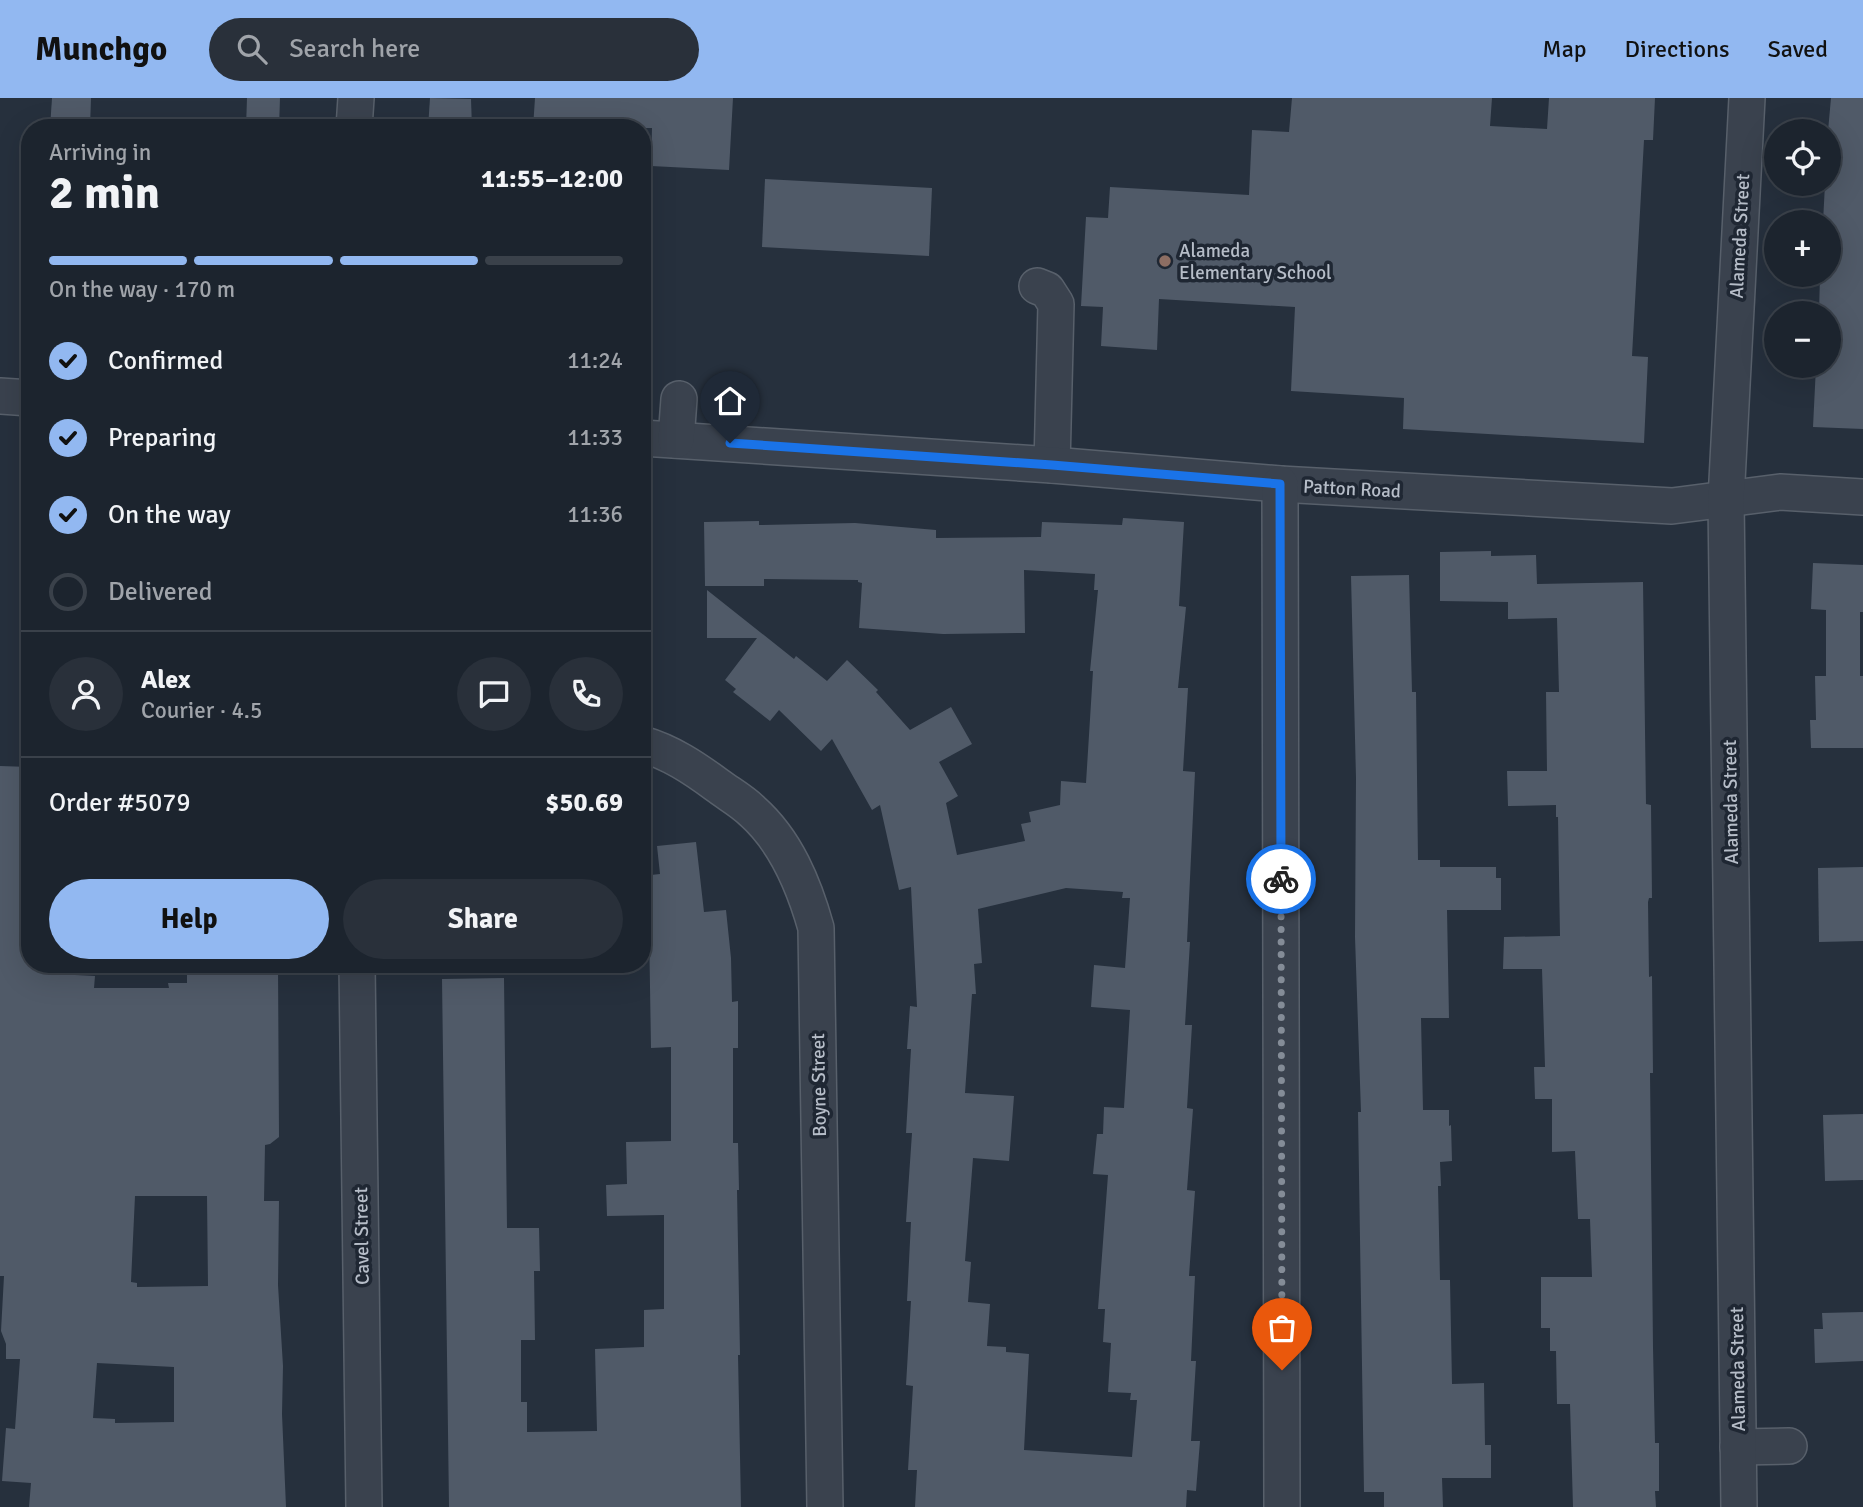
<!DOCTYPE html>
<html lang="en">
<head>
<meta charset="utf-8">
<style>
	body { margin:0; font-family:Signika,sans-serif; background:#29303a; color:#f1f3f6; height:100vh; display:flex; flex-direction:column; font-size:26px; white-space:nowrap }
	* { box-sizing:border-box; margin:0 }
	p { font-size:23px; color:#a0a4aa }
	.icon { flex:none; width:38px; height:38px; fill:none; stroke:currentColor; stroke-width:2; stroke-linecap:round; stroke-linejoin:round }
	.map { position:relative; flex:1; overflow:hidden }
	.sheet { position:absolute; left:21px; top:21px; width:630px; height:854px; display:flex; flex-direction:column; background:#1c242e; border-radius:28px; box-shadow:0 7px 28px #0002,0 0 0 2px #3a414a }
	.sheet>* { flex:none }
	.fabs { position:absolute; left:1764px; top:21px; display:grid; gap:14px }
	.fabs a { display:grid; place-items:center; width:77px; height:77px; border-radius:50%; background:#1c242e; box-shadow:0 7px 28px #0002,0 0 0 2px #3a414a; font-size:35px }
	.pin { position:absolute; display:grid; place-items:center; width:60px; height:60px; color:#fff; margin:-72px -30px; border-radius:50% 50% 50% 0; rotate:-45deg; box-shadow:0 0 7px #0007 }
	.pin .icon { rotate:45deg }
	.courier { position:absolute; display:grid; place-items:center; width:70px; height:70px; margin:-35px; border:5px solid #1a73e8; border-radius:50%; background:#fff; color:#222; box-shadow:0 2px 9px #0007 }
	.overview em { font-style:normal; font-weight:700 }
	.overview div { display:flex; flex-direction:column-reverse }
	.overview { display:flex; align-items:center; justify-content:space-between; height:119px; padding:0 28px }
	h1 { font-size:46px; font-weight:700; line-height:52px }
	.bar { display:grid; grid-template-columns:repeat(4,1fr); gap:10px 7px; align-content:center; height:84px; padding:0 28px }
	.bar i { height:9px; border-radius:5px; background:#3a414a }
	.bar .on { background:#92b8f1 }
	.bar p { grid-column:span 4 }
	.line { display:flex; align-items:center; gap:18px; padding:0 28px; border-top:2px solid #3a414a }
	.line div { flex:1 }
	.round { display:grid; place-items:center; flex:none; width:74px; height:74px; border-radius:37px; background:#29303a }
	ol { padding:0 28px; list-style:none }
	li { display:flex; align-items:center; gap:21px; height:77px }
	li p { margin-inline-start:auto }
	li .icon { padding:7px; border-radius:50%; background:#92b8f1; color:#111; stroke-width:4 }
	li:last-child { color:#a0a4aa }
	li i { width:38px; height:38px; border:4px solid #3a414a; border-radius:50% }
	.primary-button { display:flex; gap:14px; margin-top:auto; padding:14px 28px }
	.primary-button a { flex:1; height:80px; border-radius:42px; background:#92b8f1; color:#111; font-size:28px; font-weight:700; line-height:80px; text-align:center }
	.primary-button a+a { background:#29303a; color:#f1f3f6 }
	header { display:flex; align-items:center; gap:42px; box-sizing:border-box; height:98px; padding:0 35px; background:#92b8f1; color:#111 }
	header strong { font-size:33px }
	nav { display:flex; gap:38px; margin-inline-start:auto; font-size:24px }
	.search { width:490px; height:63px; background:#29303a; display:flex; align-items:center; gap:18px; box-sizing:border-box; padding:0 24px; border-radius:38px; color:#a0a4aa; font-size:26px }
	.map>svg:first-child { display:block }
	.building { fill:#505a68; fill-rule:evenodd }
	.lines { fill:none; stroke-linecap:round; stroke-linejoin:round }
	.minor-casing { stroke:#58606b; stroke-width:38 }
	.minor { stroke:#3a424e; stroke-width:35 }
	.done { stroke:#848c97; stroke-width:7; stroke-dasharray:0 12.6 }
	.route { stroke:#1a73e8; stroke-width:9 }
	.education-dot { fill:#8d6e63; stroke:#1f2733; stroke-width:2.5 }
	.labels { text-anchor:middle; stroke-width:7; stroke-linejoin:round; paint-order:stroke }
	.street-label { font-size:19px; fill:#b6bdc8; stroke:#1f2733 }
	.poi-label { font-size:19px; fill:#b6bdc8; stroke:#1f2733; text-anchor:start }
</style>
</head>
<body>
<header>
<strong>Munchgo</strong>
<div class="search"><svg class="icon" aria-label="search" viewBox="0 0 24 24"><circle cx="10" cy="10" r="6"/><path d="M15 15l6 6"/></svg>Search here</div>
<nav><a>Map</a><a>Directions</a><a>Saved</a></nav>
</header>
<div class="map">
<svg width="1863" height="1409" viewBox="0 0 1863 1409">
	<rect width="100%" height="100%" fill="#26303d"/>
	<g class="building">
		<polygon points="52,0 91,0 90,30 50,30"/>
		<polygon points="247,0 280,0 279,30 246,30"/>
		<polygon points="430,0 471,1 472,30 428,30"/>
		<polygon points="535,0 733,0 729,72 651,68 652,30 533,30"/>
		<polygon points="1292,0 1492,0 1490,28 1547,31 1549,0 1655,0 1653,42 1644,42 1632,258 1648,259 1644,345 1403,331 1404,300 1291,293 1295,209 1159,201 1157,252 1101,248 1103,209 1081,208 1086,119 1108,120 1110,89 1249,97 1252,32 1289,34"/>
		<polygon points="1831,0 1863,0 1863,331 1813,329 1816,268 1829,268 1829,215 1819,215 1820,177 1829,177 1829,124 1823,124 1825,86 1829,86 1828,33"/>
		<polygon points="765,81 932,90 929,158 762,149"/>
		<path d="M 1123,420 L 1184,424 L 1179,508 L 1186,509 L 1178,590 L 1188,590 L 1183,673 L 1195,674 L 1187,844 L 1190,844 L 1185,927 L 1192,927 L 1187,1010 L 1193,1011 L 1187,1092 L 1195,1093 L 1189,1178 L 1195,1178 L 1191,1263 L 1196,1263 L 1191,1343 L 1200,1343 L 1196,1393 L 1187,1392 L 1186,1409 L 915,1409 L 917,1372 L 908,1372 L 913,1288 L 906,1287 L 911,1203 L 907,1203 L 911,1124 L 906,1124 L 907,1108 L 912,1035 L 906,1035 L 911,951 L 907,951 L 910,908 L 917,909 L 911,789 L 899,792 L 880,707 L 872,712 L 832,641 L 821,653 L 779,612 L 770,623 L 733,594 L 736,591 L 725,582 L 757,540 L 707,540 L 707,492 L 794,561 L 796,558 L 827,583 L 847,562 L 878,592 L 876,594 L 910,632 L 951,609 L 972,646 L 939,664 L 958,698 L 946,705 L 957,757 L 1025,743 L 1021,726 L 1031,724 L 1029,714 L 1060,707 L 1061,683 L 1086,685 L 1093,573 L 1090,573 L 1098,492 L 1094,492 L 1095,476 L 1024,472 L 1025,535 L 943,536 L 859,530 L 862,485 L 858,484 L 858,482 L 764,481 L 764,488 L 705,488 L 704,424 L 759,423 L 759,427 L 855,425 L 936,432 L 936,440 L 1041,439 L 1042,424 L 1122,427 ZM 1066,790 L 1123,794 L 1122,800 L 1130,800 L 1125,870 L 1094,867 L 1091,909 L 1130,912 L 1124,1010 L 1104,1009 L 1103,1036 L 1097,1036 L 1093,1076 L 1108,1077 L 1098,1211 L 1105,1211 L 1103,1244 L 1111,1245 L 1108,1294 L 1131,1295 L 1130,1302 L 1137,1302 L 1132,1359 L 1024,1352 L 1029,1256 L 1006,1254 L 1006,1249 L 987,1248 L 990,1206 L 968,1204 L 971,1164 L 965,1163 L 973,1060 L 1009,1063 L 1014,998 L 965,995 L 972,896 L 976,896 L 974,866 L 982,865 L 978,811 Z"/>
		<polygon points="1491,453 1491,458 1536,457 1537,486 1643,484 1646,706 1651,707 1652,800 1649,800 1648,804 1649,879 1652,878 1653,975 1650,975 1653,1249 1655,1345 1659,1345 1659,1393 1655,1393 1656,1409 1573,1409 1570,1306 1557,1306 1556,1253 1550,1253 1550,1230 1541,1230 1541,1179 1592,1179 1590,1121 1578,1121 1575,1053 1552,1054 1552,1001 1535,1001 1534,969 1545,969 1542,871 1503,871 1504,839 1560,838 1558,719 1556,719 1556,707 1508,708 1507,673 1547,673 1546,594 1559,594 1557,520 1508,521 1508,504 1440,503 1440,454"/>
		<polygon points="1813,465 1863,467 1863,514 1860,514 1860,578 1863,578 1863,650 1811,650 1810,622 1816,622 1815,578 1826,578 1826,512 1811,511"/>
		<polygon points="1409,477 1412,594 1416,594 1418,762 1440,762 1440,769 1496,769 1496,780 1501,780 1501,812 1447,812 1449,920 1421,920 1423,1012 1449,1012 1449,1028 1451,1027 1452,1063 1440,1064 1441,1088 1438,1088 1440,1182 1450,1182 1452,1286 1484,1285 1485,1347 1491,1347 1491,1380 1442,1380 1443,1409 1384,1409 1384,1394 1364,1394 1358,1014 1361,1014 1355,839 1356,680 1351,478"/>
		<path d="M 0,668 L 30,669 L 30,866 L 75,866 L 75,877 L 95,878 L 94,890 L 169,890 L 168,885 L 187,885 L 187,866 L 278,866 L 279,1039 L 270,1046 L 265,1047 L 264,1103 L 279,1103 L 278,1187 L 283,1268 L 282,1316 L 286,1409 L 29,1409 L 31,1385 L 2,1383 L 6,1330 L 15,1331 L 20,1261 L 6,1261 L 6,1246 L 1,1233 L 4,1178 L 0,1178 ZM 135,1098 L 207,1098 L 208,1188 L 137,1189 L 137,1185 L 131,1184 ZM 97,1265 L 174,1269 L 174,1324 L 115,1325 L 115,1321 L 93,1320 Z"/>
		<polygon points="696,744 704,814 726,812 731,860 732,904 738,903 738,950 733,950 733,1045 738,1045 739,1092 737,1092 740,1257 738,1257 741,1409 449,1409 442,881 504,880 507,1130 539,1130 540,1173 534,1173 535,1242 521,1242 521,1304 527,1304 527,1334 597,1333 595,1251 644,1249 644,1212 664,1211 664,1117 607,1118 606,1087 627,1086 626,1044 671,1043 671,949 651,950 649,827 642,828 642,778 660,776 657,748"/>
		<polygon points="1863,769 1863,843 1819,844 1818,770"/>
		<polygon points="1863,1016 1863,1082 1825,1083 1823,1017"/>
		<polygon points="1863,1214 1863,1263 1815,1265 1814,1231 1823,1231 1822,1215"/>
	</g>
	<g class="lines">
		<defs>
			<g id="minor">
				<polyline points="354,30 356,0"/>
				<polyline points="1037,188 1047,192 1056,206 1052,367"/>
				<polyline points="0,298 30,300"/>
				<polyline points="642,340 1052,367 1280,386 1672,408 1780,394 1863,399"/>
				<polyline points="676,342 679,301"/>
				<polyline points="1280,386 1282,1409"/>
				<path d="M 642,646 C 670,654 694,670 717,687 C 729,696 742,703 752,713 C 786,743 804,787 816,830 L 825,1409"/>
				<polyline points="357,866 364,1409"/>
				<polyline points="1738,1349 1789,1348"/>
				<polyline points="1739,1409 1726,402 1747,0"/>
			</g>
		</defs>
		<use href="#minor" class="minor-casing"/>
		<use href="#minor" class="minor"/>
	</g>
	<g class="lines">
		<polyline class="done" points="1281,781 1282,1272"/>
		<polyline class="route" points="730,345 1052,367 1280,386 1281,781"/>
	</g>
	<circle class="education-dot" cx="1165" cy="163" r="7"/>
	<g class="labels">
		<g class="street-label">
			<text transform="translate(1739 138) rotate(-87)" y="7">Alameda Street</text>
			<text transform="translate(1352 390) rotate(3)" y="7">Patton Road</text>
			<text transform="translate(1730 704) rotate(-91)" y="7">Alameda Street</text>
			<text transform="translate(818 987) rotate(-91)" y="7">Boyne Street</text>
			<text transform="translate(361 1138) rotate(-91)" y="7">Cavel Street</text>
			<text transform="translate(1737 1271) rotate(-91)" y="7">Alameda Street</text>
		</g>
		<g class="poi-label">
			<text x="1179" y="159">Alameda<tspan x="1179" dy="22">Elementary School</tspan></text>
		</g>
	</g>
</svg>
<div class="fabs">
<a><svg class="icon" aria-label="locate" viewBox="0 0 24 24"><circle cx="12" cy="12" r="6"/><path d="M12 2v4M12 18v4M2 12h4M18 12h4"/></svg></a>
<a>+</a>
<a>−</a>
</div>
<div class="pin" style="left:1282px;top:1272px;background:#ea580c"><svg class="icon" aria-label="bag" viewBox="0 0 24 24"><path d="M5 8h14l-1 12H6zM9 8a3 3 0 0 1 6 0"/></svg></div>
<div class="pin" style="left:730px;top:345px;background:#1f2937"><svg class="icon" aria-label="home" viewBox="0 0 24 24"><path d="M3 11l9-7 9 7M6 9v11h12V9"/></svg></div>
<div class="courier" style="left:1281px;top:781px"><svg class="icon" aria-label="bike" viewBox="0 0 24 24"><circle cx="6" cy="16" r="4"/><circle cx="18" cy="16" r="4"/><path d="M6 16l4-8h5l3 8M10 8l3 8H6M13 5h3"/></svg></div>
<section class="sheet">
<div class="overview"><div><h1>2 min</h1><p>Arriving in</p></div><em>11:55–12:00</em></div>
<div class="bar"><i class="on"></i><i class="on"></i><i class="on"></i><i></i><p>On the way · 170 m</p></div>
<ol>
<li><svg class="icon" aria-label="check" viewBox="0 0 24 24"><path d="M5 12l5 5 9-10"/></svg>Confirmed<p>11:24</p></li>
<li><svg class="icon" aria-label="check" viewBox="0 0 24 24"><path d="M5 12l5 5 9-10"/></svg>Preparing<p>11:33</p></li>
<li><svg class="icon" aria-label="check" viewBox="0 0 24 24"><path d="M5 12l5 5 9-10"/></svg>On the way<p>11:36</p></li>
<li><i></i>Delivered</li>
</ol>
<div class="line" style="height:126px"><a class="round"><svg class="icon" aria-label="person" viewBox="0 0 24 24"><circle cx="12" cy="8" r="4"/><path d="M4 21q1-7 8-7t8 7"/></svg></a><div><b>Alex</b><p>Courier · 4.5</p></div><a class="round"><svg class="icon" aria-label="chat" viewBox="0 0 24 24"><path d="M4 5h16v11H9l-5 4z"/></svg></a><a class="round"><svg class="icon" aria-label="phone" viewBox="0 0 24 24"><path d="M5 4h4l2 5-3 2q2 4 5 5l2-3 5 2v4C11 20 4 13 5 4z"/></svg></a></div>
<div class="line" style="height:91px"><div>Order #5079</div><b>$50.69</b></div>
<div class="primary-button"><a>Help</a><a>Share</a></div>
</section>
</div>
</body>
</html>
